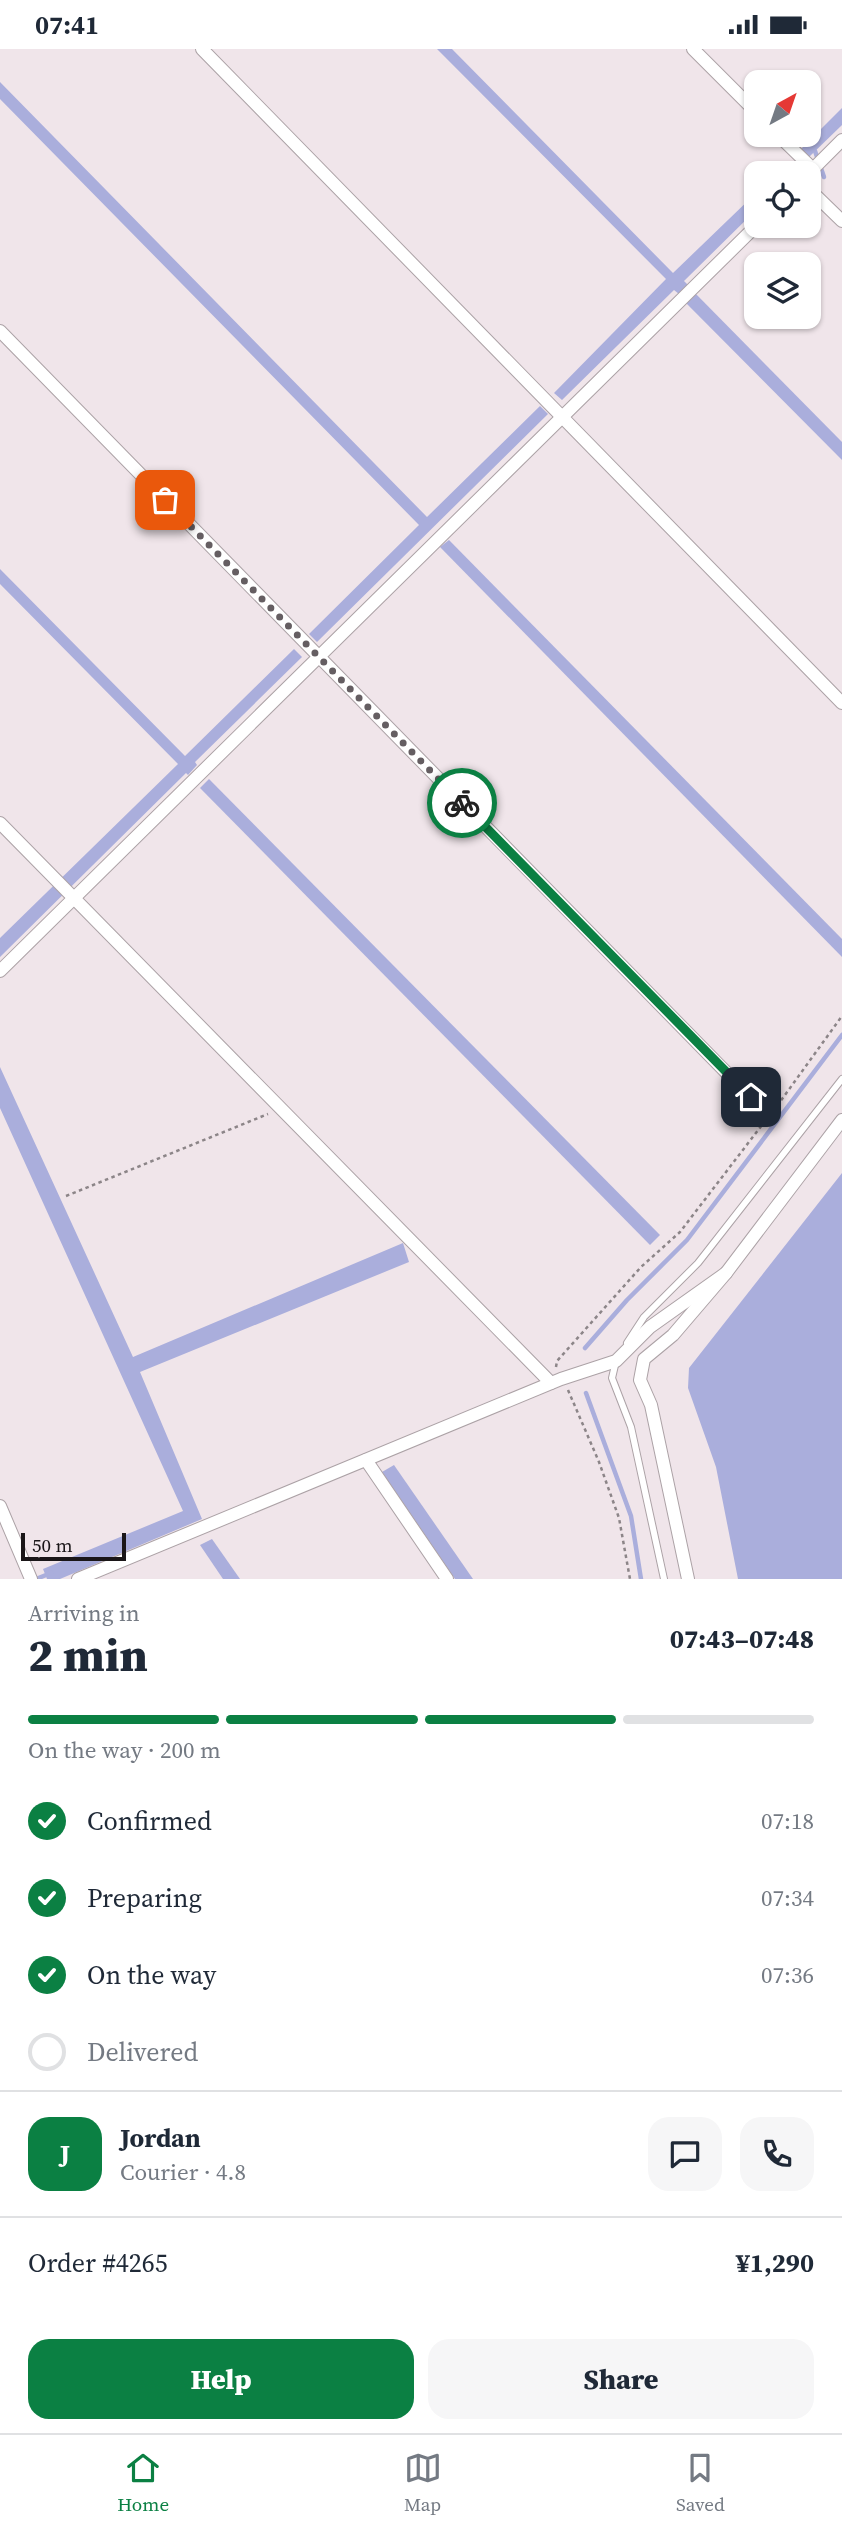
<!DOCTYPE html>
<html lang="en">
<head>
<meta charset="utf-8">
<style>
	body { margin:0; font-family:"Source Serif 4",serif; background:#f6f6f7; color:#1f2937; height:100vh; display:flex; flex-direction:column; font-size:26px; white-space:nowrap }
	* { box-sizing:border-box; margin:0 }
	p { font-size:23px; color:#747a83 }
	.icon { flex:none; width:38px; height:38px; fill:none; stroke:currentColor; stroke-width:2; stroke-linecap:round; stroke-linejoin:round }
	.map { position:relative; height:1530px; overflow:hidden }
	.side { display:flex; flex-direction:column; background:#fff; flex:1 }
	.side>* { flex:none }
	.needle { width:46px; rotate:40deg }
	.controls { position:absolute; left:744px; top:21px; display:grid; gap:14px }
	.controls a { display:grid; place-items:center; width:77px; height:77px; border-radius:14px; background:#fff; box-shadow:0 2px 5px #0004; font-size:35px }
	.scale { position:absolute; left:21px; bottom:18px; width:105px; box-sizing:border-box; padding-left:7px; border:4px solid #1a1618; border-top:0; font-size:19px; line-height:24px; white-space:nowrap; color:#1a1618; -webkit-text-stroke:5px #f0e5ea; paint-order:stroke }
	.pin { position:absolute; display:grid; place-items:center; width:60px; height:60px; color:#fff; margin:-30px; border-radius:14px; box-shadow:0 4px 10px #0006 }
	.courier { position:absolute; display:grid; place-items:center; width:70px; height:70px; margin:-35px; border:5px solid #0b8043; border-radius:50%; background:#fff; color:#222; box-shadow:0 2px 9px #0007 }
	.headline em { font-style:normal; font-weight:800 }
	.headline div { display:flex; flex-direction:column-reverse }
	.headline { display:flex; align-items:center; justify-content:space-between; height:119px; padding:0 28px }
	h1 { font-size:46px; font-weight:800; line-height:52px }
	.bar { display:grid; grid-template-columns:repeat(4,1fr); gap:10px 7px; align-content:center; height:84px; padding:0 28px }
	.bar i { height:9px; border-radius:5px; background:#e0e1e3 }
	.bar .on { background:#0b8043 }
	.bar p { grid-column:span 4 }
	.line { display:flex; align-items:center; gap:18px; padding:0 28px; border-top:2px solid #e0e1e3 }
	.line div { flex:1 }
	.round { display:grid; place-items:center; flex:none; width:74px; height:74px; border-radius:21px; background:#f6f6f7 }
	ol { padding:0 28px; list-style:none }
	li { display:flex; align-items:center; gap:21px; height:77px }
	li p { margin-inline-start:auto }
	li .icon { padding:7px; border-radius:50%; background:#0b8043; color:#fff; stroke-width:4 }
	li:last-child { color:#747a83 }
	li i { width:38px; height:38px; border:4px solid #e0e1e3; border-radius:50% }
	.cta { display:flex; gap:14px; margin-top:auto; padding:14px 28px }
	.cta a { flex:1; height:80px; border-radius:21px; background:#0b8043; color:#fff; font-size:28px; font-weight:800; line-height:80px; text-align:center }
	.cta a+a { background:#f6f6f7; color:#1f2937 }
	.status { display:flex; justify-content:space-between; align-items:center; height:49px; padding:0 35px; background:#fff; direction:ltr }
	.status svg { height:19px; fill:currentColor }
	.dock { display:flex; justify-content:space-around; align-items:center; height:98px; border-top:2px solid #e0e1e3; background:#fff; font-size:19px; color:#747a83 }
	.dock a { display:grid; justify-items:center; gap:4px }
	.dock .on { color:#0b8043 }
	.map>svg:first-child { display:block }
	.water { fill:#aaaedc }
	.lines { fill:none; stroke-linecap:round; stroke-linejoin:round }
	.stream { stroke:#aaaedc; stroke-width:4.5 }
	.service-casing { stroke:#aca2a6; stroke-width:8 }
	.minor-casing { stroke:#aca2a6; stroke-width:14 }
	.path { stroke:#8c8588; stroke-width:2.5; stroke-dasharray:3.5 3.5; stroke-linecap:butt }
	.service { stroke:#fff; stroke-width:6 }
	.minor { stroke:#fff; stroke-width:12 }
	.done { stroke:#655e62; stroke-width:7; stroke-dasharray:0 12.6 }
	.route { stroke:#0b8043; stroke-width:9 }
</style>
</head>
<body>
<div class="status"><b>07:41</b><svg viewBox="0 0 49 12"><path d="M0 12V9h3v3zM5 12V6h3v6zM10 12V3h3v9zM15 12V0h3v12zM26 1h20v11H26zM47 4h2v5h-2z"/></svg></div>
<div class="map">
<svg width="842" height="1530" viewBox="0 0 842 1530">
	<rect width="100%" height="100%" fill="#f0e5ea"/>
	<g class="water">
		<polygon points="437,0 452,0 673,224 756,144 756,161 684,232 688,236 679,245 674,241 562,351 554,344 666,230"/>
		<polygon points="0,33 427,468 540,357 548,365 317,593 309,585 419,476 0,50"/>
		<polygon points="842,59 842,76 808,109 800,101"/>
		<polygon points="694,243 842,393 842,411 684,252"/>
		<polygon points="449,491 842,890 842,908 440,498"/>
		<polygon points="0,520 185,707 294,600 302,608 195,713 197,716 188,726 186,724 0,908 0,889 178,715 0,535"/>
		<polygon points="209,730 660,1186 650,1196 200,739"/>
		<polygon points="0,1018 133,1308 403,1194 409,1213 140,1323 202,1470 60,1530 47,1530 43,1520 183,1462 0,1059"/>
		<polygon points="842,1124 842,1530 738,1530 716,1418 688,1339 689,1319"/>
		<polygon points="394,1416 473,1530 455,1530 382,1423"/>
		<polygon points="212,1490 240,1530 223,1530 200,1496"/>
	</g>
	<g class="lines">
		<g class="stream">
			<polyline points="811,99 815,102 824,128"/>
			<polyline points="585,1299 627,1251 687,1191 842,986"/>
			<polyline points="586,1344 631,1467 641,1530"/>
			<polyline points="36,1530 51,1524"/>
		</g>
		<defs>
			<g id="service">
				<polyline points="627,1294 644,1268 698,1214 842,1030"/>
				<polyline points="616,1312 612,1329 631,1378 664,1530"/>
			</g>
			<g id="minor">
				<polyline points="202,0 842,654"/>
				<polyline points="693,0 756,63"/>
				<polyline points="778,86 813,120"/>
				<polyline points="809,124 842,91"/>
				<polyline points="808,139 842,172"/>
				<polyline points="0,282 769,1067"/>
				<polyline points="0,774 551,1334"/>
				<polyline points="0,922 756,177"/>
				<polyline points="366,1411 447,1530"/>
				<polyline points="0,1457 31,1530"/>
				<polyline points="78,1530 561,1330 616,1312 650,1278 726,1224"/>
				<polyline points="688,1530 651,1356 640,1331 644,1310 673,1286 726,1224 842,1071"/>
			</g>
		</defs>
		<use href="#service" class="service-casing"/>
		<use href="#minor" class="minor-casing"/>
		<g class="path">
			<polyline points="777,1057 842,967"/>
			<polyline points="66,1147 268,1065"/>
			<polyline points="556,1318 557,1312 641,1218 680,1183 762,1076"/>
			<polyline points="568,1341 599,1413 619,1469 630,1530"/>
		</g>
		<use href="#service" class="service"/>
		<use href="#minor" class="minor"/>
	</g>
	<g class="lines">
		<polyline class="done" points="165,451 462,754"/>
		<polyline class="route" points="462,754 751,1048"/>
	</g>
</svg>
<div class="controls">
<a><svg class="needle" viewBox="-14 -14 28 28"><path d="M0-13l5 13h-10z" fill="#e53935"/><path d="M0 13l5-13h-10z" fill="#747a83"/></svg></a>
<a><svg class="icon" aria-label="locate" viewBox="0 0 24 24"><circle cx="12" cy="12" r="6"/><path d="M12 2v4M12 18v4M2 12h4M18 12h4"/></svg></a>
<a><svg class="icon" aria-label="layers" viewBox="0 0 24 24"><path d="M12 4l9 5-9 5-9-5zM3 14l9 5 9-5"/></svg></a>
</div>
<div class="scale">50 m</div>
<div class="pin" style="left:165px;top:451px;background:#ea580c"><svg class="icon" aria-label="bag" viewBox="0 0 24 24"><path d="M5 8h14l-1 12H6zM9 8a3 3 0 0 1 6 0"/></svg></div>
<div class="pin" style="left:751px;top:1048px;background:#1f2937"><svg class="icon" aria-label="home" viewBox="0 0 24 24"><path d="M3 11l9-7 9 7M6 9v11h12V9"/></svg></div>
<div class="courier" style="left:462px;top:754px"><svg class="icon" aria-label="bike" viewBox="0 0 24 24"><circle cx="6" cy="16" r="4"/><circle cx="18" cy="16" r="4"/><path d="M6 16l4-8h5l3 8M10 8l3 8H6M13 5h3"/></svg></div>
</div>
<section class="side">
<div class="headline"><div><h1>2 min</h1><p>Arriving in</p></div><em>07:43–07:48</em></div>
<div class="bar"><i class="on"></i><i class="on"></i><i class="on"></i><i></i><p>On the way · 200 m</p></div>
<ol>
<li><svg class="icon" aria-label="check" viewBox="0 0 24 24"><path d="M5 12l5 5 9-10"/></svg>Confirmed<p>07:18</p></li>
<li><svg class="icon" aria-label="check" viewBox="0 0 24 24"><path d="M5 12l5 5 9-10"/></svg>Preparing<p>07:34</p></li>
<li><svg class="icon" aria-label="check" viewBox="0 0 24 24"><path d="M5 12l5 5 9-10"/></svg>On the way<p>07:36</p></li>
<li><i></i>Delivered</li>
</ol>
<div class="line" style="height:126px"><b class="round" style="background:#0b8043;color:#fff">J</b><div><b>Jordan</b><p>Courier · 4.8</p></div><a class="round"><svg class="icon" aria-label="chat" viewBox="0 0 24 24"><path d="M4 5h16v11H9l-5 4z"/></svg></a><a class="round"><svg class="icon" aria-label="phone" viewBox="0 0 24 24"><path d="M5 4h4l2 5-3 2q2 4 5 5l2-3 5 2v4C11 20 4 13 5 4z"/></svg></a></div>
<div class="line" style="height:91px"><div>Order #4265</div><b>¥1,290</b></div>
<div class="cta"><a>Help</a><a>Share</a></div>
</section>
<nav class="dock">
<a class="on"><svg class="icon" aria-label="home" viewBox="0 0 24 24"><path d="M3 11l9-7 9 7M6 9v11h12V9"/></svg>Home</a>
<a><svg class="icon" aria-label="map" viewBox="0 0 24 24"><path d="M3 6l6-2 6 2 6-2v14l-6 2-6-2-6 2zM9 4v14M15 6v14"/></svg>Map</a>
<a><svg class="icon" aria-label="saved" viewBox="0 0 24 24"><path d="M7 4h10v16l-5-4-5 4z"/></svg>Saved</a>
</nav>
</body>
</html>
